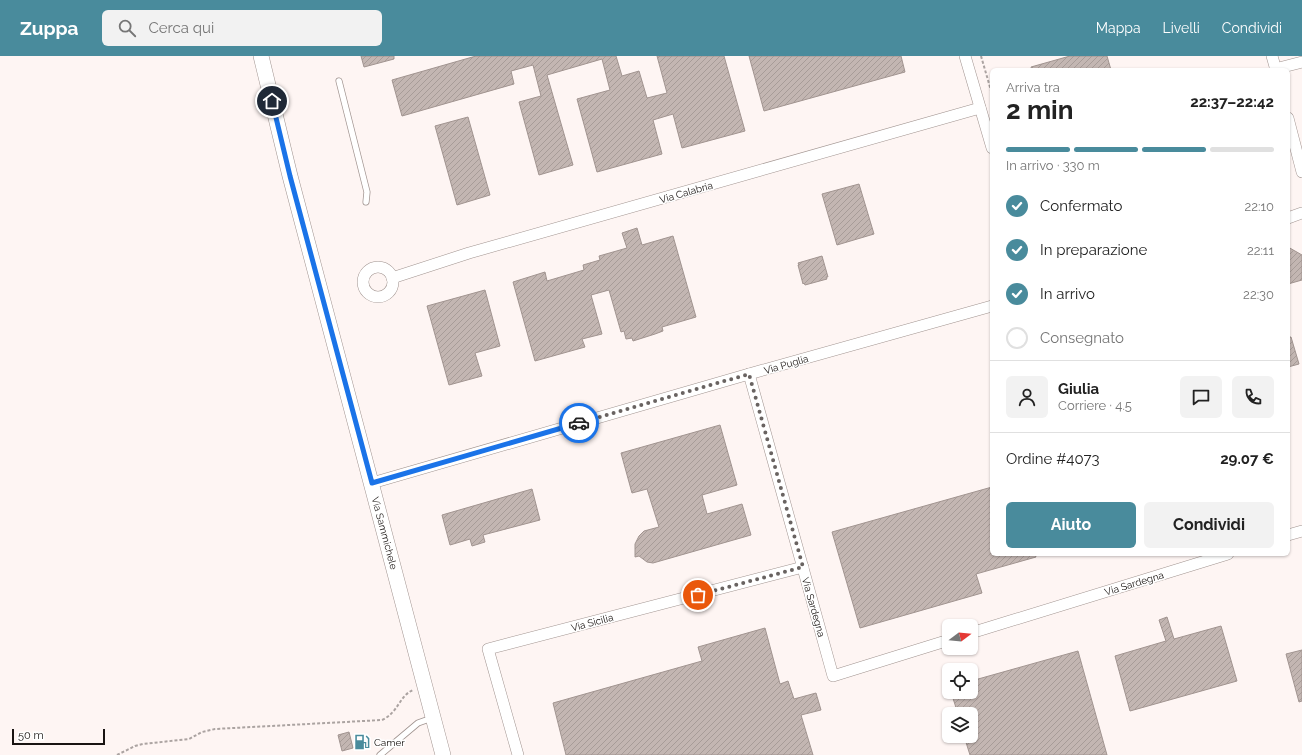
<!DOCTYPE html>
<html lang="it">
<head>
<meta charset="utf-8">
<style>
	body { margin:0; font-family:Raleway,sans-serif; background:#f2f2f2; color:#222; height:100vh; display:flex; flex-direction:column; font-size:15px; white-space:nowrap }
	* { box-sizing:border-box; margin:0 }
	p { font-size:13px; color:#767676 }
	.icon { flex:none; width:22px; height:22px; fill:none; stroke:currentColor; stroke-width:2; stroke-linecap:round; stroke-linejoin:round }
	.map { position:relative; flex:1; overflow:hidden }
	.sheet { position:absolute; left:990px; top:12px; width:300px; height:488px; display:flex; flex-direction:column; background:#fff; border-radius:6px; box-shadow:0 1px 3px #0004 }
	.sheet>* { flex:none }
	.needle { width:26px; rotate:74deg }
	.controls { position:absolute; left:942px; top:563px; display:grid; gap:8px }
	.controls a { display:grid; place-items:center; width:36px; height:36px; border-radius:6px; background:#fff; box-shadow:0 1px 3px #0004; font-size:20px }
	.scale { position:absolute; left:12px; bottom:10px; width:93px; box-sizing:border-box; padding-left:4px; border:2px solid #191412; border-top:0; font-size:11px; line-height:14px; white-space:nowrap; color:#191412; -webkit-text-stroke:3px #fff; paint-order:stroke }
	.pin { position:absolute; display:grid; place-items:center; width:34px; height:34px; color:#fff; margin:-17px; border:2px solid #fff; border-radius:50%; box-shadow:0 1px 4px #0007 }
	.courier { position:absolute; display:grid; place-items:center; width:40px; height:40px; margin:-20px; border:3px solid #1a73e8; border-radius:50%; background:#fff; color:#222; box-shadow:0 1px 5px #0007 }
	.headline em { font-style:normal; font-weight:700 }
	.headline div { display:flex; flex-direction:column-reverse }
	.headline { display:flex; align-items:center; justify-content:space-between; height:68px; padding:0 16px }
	h1 { font-size:26px; font-weight:700; line-height:30px }
	.bar { display:grid; grid-template-columns:repeat(4,1fr); gap:6px 4px; align-content:center; height:48px; padding:0 16px }
	.bar i { height:5px; border-radius:3px; background:#e0e0e0 }
	.bar .on { background:#498b9c }
	.bar p { grid-column:span 4 }
	.line { display:flex; align-items:center; gap:10px; padding:0 16px; border-top:1px solid #e0e0e0 }
	.line div { flex:1 }
	.round { display:grid; place-items:center; flex:none; width:42px; height:42px; border-radius:6px; background:#f2f2f2 }
	ol { padding:0 16px; list-style:none }
	li { display:flex; align-items:center; gap:12px; height:44px }
	li p { margin-inline-start:auto }
	li .icon { padding:4px; border-radius:50%; background:#498b9c; color:#fff; stroke-width:4 }
	li:last-child { color:#767676 }
	li i { width:22px; height:22px; border:2px solid #e0e0e0; border-radius:50% }
	.action { display:flex; gap:8px; margin-top:auto; padding:8px 16px }
	.action a { flex:1; height:46px; border-radius:6px; background:#498b9c; color:#fff; font-size:16px; font-weight:700; line-height:46px; text-align:center }
	.action a+a { background:#f2f2f2; color:#222 }
	header { display:flex; align-items:center; gap:24px; box-sizing:border-box; height:56px; padding:0 20px; background:#498b9c; color:#fff }
	header strong { font-size:19px }
	nav { display:flex; gap:22px; margin-inline-start:auto; font-size:14px }
	.search { width:280px; height:36px; background:#f2f2f2; display:flex; align-items:center; gap:10px; box-sizing:border-box; padding:0 14px; border-radius:6px; color:#767676; font-size:15px }
	.map>svg:first-child { display:block }
	.building { fill:url(#building-hatch); stroke:#a19490 }
	.lines { fill:none; stroke-linecap:round; stroke-linejoin:round }
	.lane-casing { stroke:#a19490; stroke-width:7 }
	.street-casing { stroke:#a19490; stroke-width:12 }
	.secondary-casing { stroke:#a19490; stroke-width:16 }
	.path { stroke:#aba3a1; stroke-width:2; stroke-dasharray:3 2; stroke-linecap:butt }
	.lane { stroke:#fff; stroke-width:5.5 }
	.street { stroke:#fff; stroke-width:11 }
	.secondary { stroke:#fff; stroke-width:15 }
	.done { stroke:#696361; stroke-width:4; stroke-dasharray:0 7.2 }
	.route { stroke:#1a73e8; stroke-width:5 }
	.labels { text-anchor:middle; stroke-width:3; stroke-linejoin:round; paint-order:stroke }
	.street-label { font-size:10px; fill:#191412; stroke:#fff }
	.poi-label { font-size:10px; fill:#191412; stroke:#fff; text-anchor:start }
</style>
</head>
<body>
<header>
<strong>Zuppa</strong>
<div class="search"><svg class="icon" aria-label="search" viewBox="0 0 24 24"><circle cx="10" cy="10" r="6"/><path d="M15 15l6 6"/></svg>Cerca qui</div>
<nav><a>Mappa</a><a>Livelli</a><a>Condividi</a></nav>
</header>
<div class="map">
<svg width="1302" height="699" viewBox="0 0 1302 699">
	<defs>
		<pattern id="building-hatch" width="6" height="6" patternUnits="userSpaceOnUse"><rect width="6" height="6" fill="#c3b6b2"/><path d="M-1 1l2-2M0 6l6-6M5 7l2-2" fill="none" stroke="#a79c98"/></pattern>
	</defs>
	<rect width="100%" height="100%" fill="#fef5f3"/>
	<g class="building">
		<polygon points="361,0 394,0 394,3 364,11"/>
		<polygon points="476,0 616,0 622,20 639,15 647,42 667,37 657,0 724,0 745,75 682,92 673,58 653,64 662,98 597,116 577,43 610,34 602,3 547,19 573,109 539,119 519,46 541,40 533,9 511,15 514,28 402,60 392,24"/>
		<polygon points="749,0 901,0 905,16 764,55"/>
		<polygon points="1070,0 1107,0 1111,14 1032,14 1031,11"/>
		<polygon points="468,61 490,139 457,149 435,70"/>
		<polygon points="859,128 874,178 837,189 822,138"/>
		<polygon points="637,172 642,189 673,180 696,261 662,271 663,275 655,278 633,285 632,282 626,283 624,275 621,276 609,234 591,239 602,278 582,283 585,291 535,305 513,226 545,216 547,225 584,214 583,209 600,204 599,200 627,192 622,177"/>
		<polygon points="1288,191 1302,199 1302,224 1288,228"/>
		<polygon points="822,200 828,221 826,221 827,223 805,229 804,227 803,228 798,209 799,209 798,207"/>
		<polygon points="485,234 500,290 475,297 482,320 449,329 427,250"/>
		<polygon points="1288,281 1291,281 1299,308 1288,311"/>
		<polygon points="720,369 737,429 702,439 707,458 742,448 751,479 653,507 647,506 639,500 635,501 635,488 639,480 644,475 659,471 647,433 632,437 621,397"/>
		<polygon points="992,431 992,498 1035,498 1036,501 976,518 982,537 860,572 832,476"/>
		<polygon points="532,433 540,464 483,479 485,486 472,490 470,483 450,489 442,459"/>
		<polygon points="1167,561 1174,583 1221,570 1237,625 1130,655 1115,600 1166,585 1159,564"/>
		<polygon points="765,572 780,628 788,625 794,643 816,637 821,654 801,659 813,699 566,699 553,647 702,605 698,591"/>
		<polygon points="1302,594 1302,645 1299,646 1286,598"/>
		<polygon points="1078,595 1107,699 970,699 964,680 971,680 971,658 958,658 951,636 971,636 971,625"/>
		<polygon points="349,676 353,692 342,695 338,679"/>
	</g>
	<g class="lines">
		<defs>
			<g id="lane">
				<polyline points="339,25 367,136 366,146"/>
				<polyline points="380,699 418,667 432,662"/>
			</g>
			<g id="street">
				<polyline points="965,0 992,92"/>
				<polyline points="1272,0 1276,14"/>
				<polyline points="1275,13 1302,6"/>
				<polyline points="1288,62 1302,116"/>
				<polyline points="1288,162 1302,157"/>
				<circle cx="378" cy="226" r="15"/>
				<polyline points="392,222 469,197 980,52"/>
				<polyline points="749,318 833,620 949,584"/>
				<polyline points="372,427 749,318 992,250"/>
				<polyline points="1288,479 1302,475"/>
				<polyline points="971,577 1228,498"/>
				<polyline points="518,699 488,593 803,511"/>
			</g>
			<polyline id="secondary" points="261,0 290,120 443,699"/>
		</defs>
		<use href="#lane" class="lane-casing"/>
		<use href="#street" class="street-casing"/>
		<use href="#secondary" class="secondary-casing"/>
		<g class="path">
			<polyline points="981,0 992,38"/>
			<path d="M 117,699 L 135,690 L 143,688 L 189,683 L 202,676 L 215,673 L 382,664 C 399,656 399,640 413,634"/>
		</g>
		<use href="#lane" class="lane"/>
		<use href="#street" class="street"/>
		<use href="#secondary" class="secondary"/>
	</g>
	<g class="lines">
		<polyline class="done" points="579,367 749,318 803,511 698,539"/>
		<polyline class="route" points="272,45 290,120 372,427 579,367"/>
	</g>
	<defs>
		<symbol id="fuel-bare" viewBox="-9 -9 18 18"><path d="M-5.5-6h7V0h2V4h1.3V-2.5L3-4.5l.8-.8L6-3V5H2.5V1h-1V6h-7ZM-4.2-4.7v3.2H.2V-4.7Z" fill="#498b9c" stroke="#fff" stroke-width="2.5" paint-order="stroke"/></symbol>
	</defs>
	<g fill-rule="evenodd">
		<use href="#fuel-bare" x="351" y="675" width="22" height="22"/>
	</g>
	<g class="labels">
		<g class="street-label">
			<text transform="translate(686 136) rotate(-16)" y="4">Via Calabria</text>
			<text transform="translate(786 308) rotate(-16)" y="4">Via Puglia</text>
			<text transform="translate(385 477) rotate(75)" y="4">Via Sammichele</text>
			<text transform="translate(1134 527) rotate(-17)" y="4">Via Sardegna</text>
			<text transform="translate(814 551) rotate(74)" y="4">Via Sardegna</text>
			<text transform="translate(592 566) rotate(-15)" y="4">Via Sicilia</text>
		</g>
		<g class="poi-label">
			<text x="374" y="690">Camer</text>
		</g>
	</g>
</svg>
<div class="controls">
<a><svg class="needle" viewBox="-14 -14 28 28"><path d="M0-13l5 13h-10z" fill="#e53935"/><path d="M0 13l5-13h-10z" fill="#767676"/></svg></a>
<a><svg class="icon" aria-label="locate" viewBox="0 0 24 24"><circle cx="12" cy="12" r="6"/><path d="M12 2v4M12 18v4M2 12h4M18 12h4"/></svg></a>
<a><svg class="icon" aria-label="layers" viewBox="0 0 24 24"><path d="M12 4l9 5-9 5-9-5zM3 14l9 5 9-5"/></svg></a>
</div>
<div class="scale">50 m</div>
<div class="pin" style="left:698px;top:539px;background:#ea580c"><svg class="icon" aria-label="bag" viewBox="0 0 24 24"><path d="M5 8h14l-1 12H6zM9 8a3 3 0 0 1 6 0"/></svg></div>
<div class="pin" style="left:272px;top:45px;background:#1f2937"><svg class="icon" aria-label="home" viewBox="0 0 24 24"><path d="M3 11l9-7 9 7M6 9v11h12V9"/></svg></div>
<div class="courier" style="left:579px;top:367px"><svg class="icon" aria-label="car" viewBox="0 0 24 24"><path d="M5 17H2v-5l4-1 3-4h7l3 4 3 1v5h-3M9 17h6M6 11h13"/><circle cx="7" cy="17" r="2"/><circle cx="17" cy="17" r="2"/></svg></div>
<section class="sheet">
<div class="headline"><div><h1>2 min</h1><p>Arriva tra</p></div><em>22:37–22:42</em></div>
<div class="bar"><i class="on"></i><i class="on"></i><i class="on"></i><i></i><p>In arrivo · 330 m</p></div>
<ol>
<li><svg class="icon" aria-label="check" viewBox="0 0 24 24"><path d="M5 12l5 5 9-10"/></svg>Confermato<p>22:10</p></li>
<li><svg class="icon" aria-label="check" viewBox="0 0 24 24"><path d="M5 12l5 5 9-10"/></svg>In preparazione<p>22:11</p></li>
<li><svg class="icon" aria-label="check" viewBox="0 0 24 24"><path d="M5 12l5 5 9-10"/></svg>In arrivo<p>22:30</p></li>
<li><i></i>Consegnato</li>
</ol>
<div class="line" style="height:72px"><a class="round"><svg class="icon" aria-label="person" viewBox="0 0 24 24"><circle cx="12" cy="8" r="4"/><path d="M4 21q1-7 8-7t8 7"/></svg></a><div><b>Giulia</b><p>Corriere · 4.5</p></div><a class="round"><svg class="icon" aria-label="chat" viewBox="0 0 24 24"><path d="M4 5h16v11H9l-5 4z"/></svg></a><a class="round"><svg class="icon" aria-label="phone" viewBox="0 0 24 24"><path d="M5 4h4l2 5-3 2q2 4 5 5l2-3 5 2v4C11 20 4 13 5 4z"/></svg></a></div>
<div class="line" style="height:52px"><div>Ordine #4073</div><b>29.07 €</b></div>
<div class="action"><a>Aiuto</a><a>Condividi</a></div>
</section>
</div>
</body>
</html>
